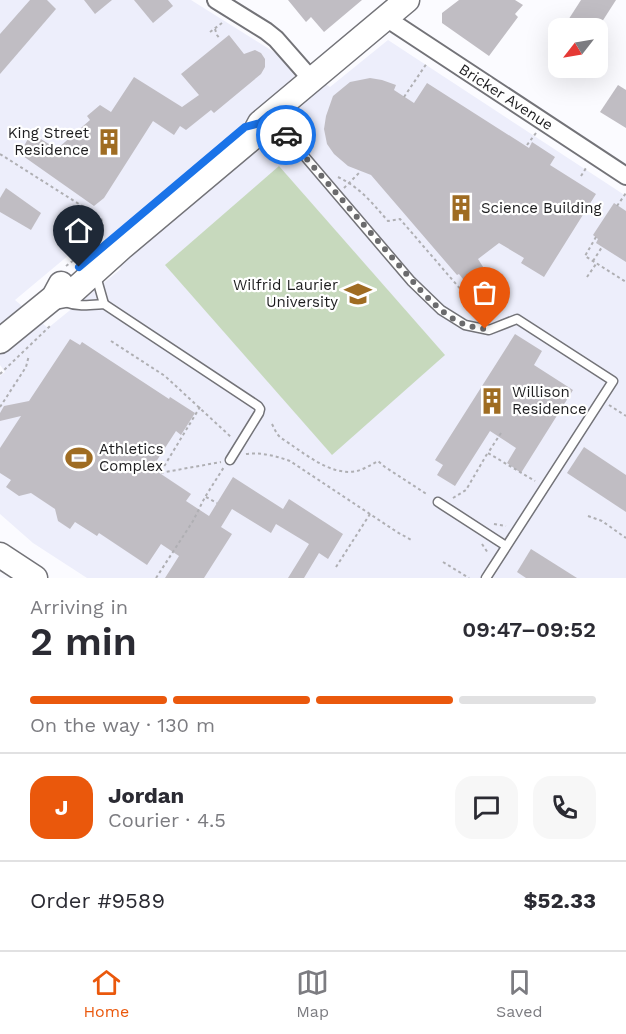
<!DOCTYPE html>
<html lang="en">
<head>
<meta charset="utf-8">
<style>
	body { margin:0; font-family:"Work Sans",sans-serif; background:#f7f7f7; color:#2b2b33; height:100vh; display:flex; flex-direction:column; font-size:22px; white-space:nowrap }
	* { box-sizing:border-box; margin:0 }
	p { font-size:20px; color:#7c7c81 }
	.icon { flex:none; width:33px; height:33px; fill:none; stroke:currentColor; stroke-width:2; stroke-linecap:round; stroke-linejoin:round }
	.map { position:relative; height:578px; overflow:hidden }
	.details { display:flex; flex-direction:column; background:#fff; flex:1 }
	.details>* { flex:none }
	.needle { width:39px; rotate:239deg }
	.fabs { position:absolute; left:548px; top:18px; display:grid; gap:12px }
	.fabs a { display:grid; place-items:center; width:60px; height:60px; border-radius:12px; background:#fff; box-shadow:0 6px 24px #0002; font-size:30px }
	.pin { position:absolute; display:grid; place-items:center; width:51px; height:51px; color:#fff; margin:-62px -26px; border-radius:50% 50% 50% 0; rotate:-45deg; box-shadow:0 0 6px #0007 }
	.pin .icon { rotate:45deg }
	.courier { position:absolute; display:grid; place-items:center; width:60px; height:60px; margin:-30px; border:4px solid #1a73e8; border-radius:50%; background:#fff; color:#222; box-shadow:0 2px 8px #0007 }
	.head em { font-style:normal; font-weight:600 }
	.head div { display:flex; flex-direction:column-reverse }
	.head { display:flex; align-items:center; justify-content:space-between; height:102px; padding:0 30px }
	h1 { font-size:39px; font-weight:600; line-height:45px }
	.bar { display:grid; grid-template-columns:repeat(4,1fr); gap:9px 6px; align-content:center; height:72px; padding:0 30px }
	.bar i { height:8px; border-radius:4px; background:#e1e1e2 }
	.bar .active { background:#ea580c }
	.bar p { grid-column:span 4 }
	.line { display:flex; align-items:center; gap:15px; padding:0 30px; border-top:2px solid #e1e1e2 }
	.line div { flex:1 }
	.round { display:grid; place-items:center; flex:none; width:63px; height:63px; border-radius:18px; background:#f7f7f7 }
	.dock { display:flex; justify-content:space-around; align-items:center; height:84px; border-top:2px solid #e1e1e2; background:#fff; font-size:16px; color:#7c7c81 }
	.dock a { display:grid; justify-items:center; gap:3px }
	.dock .active { color:#ea580c }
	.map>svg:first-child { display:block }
	.built { fill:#edeefb; fill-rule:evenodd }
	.park { fill:#c7d9bd }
	.building { fill:#c0bdc3 }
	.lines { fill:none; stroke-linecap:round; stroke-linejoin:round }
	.service-casing { stroke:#737378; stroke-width:11 }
	.minor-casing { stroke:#737378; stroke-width:20 }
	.secondary-casing { stroke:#737378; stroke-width:27 }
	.path { stroke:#afafb3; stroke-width:2; stroke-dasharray:3 3; stroke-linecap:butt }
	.service { stroke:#fff; stroke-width:8 }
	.minor { stroke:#fff; stroke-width:16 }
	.secondary { stroke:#fff; stroke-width:24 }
	.done { stroke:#6b6b6d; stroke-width:6; stroke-dasharray:0 10.8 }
	.route { stroke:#1a73e8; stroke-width:8 }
	.labels { text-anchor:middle; stroke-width:4.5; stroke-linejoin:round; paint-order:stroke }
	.street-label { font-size:15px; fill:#1d1d1f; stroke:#fff }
	.poi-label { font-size:15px; fill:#1d1d1f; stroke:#fff; text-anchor:start }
</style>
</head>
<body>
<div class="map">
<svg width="626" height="578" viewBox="0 0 626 578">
	<rect width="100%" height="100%" fill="#fbfbff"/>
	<path class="built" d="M 0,0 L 191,0 L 330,87 L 388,40 L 626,196 L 626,578 L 87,578 L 33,543 L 0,514 L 0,376 L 5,372 L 0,365 ZM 100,229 L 121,269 L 48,328 L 15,300 Z"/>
	<polygon class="park" points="279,166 445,355 332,455 165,265"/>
	<g class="building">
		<polygon points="30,0 47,0 56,9 0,74 0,34"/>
		<polygon points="84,0 112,0 95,14"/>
		<polygon points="134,0 168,0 173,6 153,23"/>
		<polygon points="288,0 362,0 324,32 311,17 306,22"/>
		<polygon points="459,0 515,0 523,5 515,14 518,17 489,56 442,23 442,13"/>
		<polygon points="581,0 616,0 598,28 563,28"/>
		<polygon points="229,35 244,54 255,50 261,53 265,59 265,67 261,74 214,113 211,110 186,130 180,126 174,135 153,121 104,198 94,206 23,156 27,149 24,146 29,137 34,139 36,136 57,149 90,120 87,116 100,105 111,112 134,77 182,107 199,95 181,74"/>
		<polygon points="370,78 382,80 396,85 394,90 414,103 427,83 529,148 532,142 555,157 550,165 596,194 544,277 521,263 524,258 499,243 478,259 485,270 484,279 475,285 466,283 459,274 457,275 371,175 348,166 334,154 327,144 324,129 326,116 333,96 350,82"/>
		<polygon points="618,85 626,90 626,128 600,112"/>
		<polygon points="6,188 41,213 31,230 0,212 0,198"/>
		<polygon points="614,203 626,211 626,262 596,243 598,239 593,235"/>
		<polygon points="515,334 542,351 534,365 573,390 521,473 507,463 516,448 490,431 455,486 437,475 443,465 435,460"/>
		<polygon points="70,339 80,345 82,342 169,399 170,397 195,413 181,435 176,431 152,468 191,494 186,501 209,516 233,477 283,509 289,499 343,534 328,559 319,553 304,578 288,578 309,544 276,524 271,533 232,509 221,527 232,534 204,578 165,578 179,556 161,544 147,565 99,533 97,536 75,522 70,529 58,521 55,509 31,493 19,496 6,487 11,480 0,473 0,448 21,416 0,421 0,413 4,406 29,401"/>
		<polygon points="584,447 626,475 626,512 567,473"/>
		<polygon points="531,549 577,578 526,578 517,572"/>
	</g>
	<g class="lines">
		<defs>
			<g id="service">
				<polyline points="271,117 411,281 441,310 465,325 489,330 517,319 613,381 486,578"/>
				<polyline points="96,276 104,304"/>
				<path d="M 65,302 C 78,307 90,305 104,304 L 258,406 L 260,409 L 259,413 L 230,460"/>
				<polyline points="438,502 506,546"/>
			</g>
			<g id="minor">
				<polyline points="216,0 266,31 276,39 312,80"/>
				<polyline points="386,18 626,176"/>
			</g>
			<g id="secondary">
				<polyline points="54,297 70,294 121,248 252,138 260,123 407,0"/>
				<polyline points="0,341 54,297 61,284"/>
				<polyline points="0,555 35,578"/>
			</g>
		</defs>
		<use href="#service" class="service-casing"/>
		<use href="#minor" class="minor-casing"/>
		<use href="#secondary" class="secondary-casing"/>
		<g class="path">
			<polyline points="215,29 217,35 220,39"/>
			<polyline points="210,32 222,23"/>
			<polyline points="404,97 427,63"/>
			<polyline points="297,120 308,142"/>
			<polyline points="527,145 536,133"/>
			<polyline points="0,154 101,218 103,226"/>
			<polyline points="581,176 586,168"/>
			<path d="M 338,177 C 361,188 372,203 388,221 L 400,219 L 462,291 L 470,291 L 484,306 L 496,316"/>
			<polyline points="344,188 361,171"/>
			<polyline points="617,206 626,193"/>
			<polyline points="596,237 585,256 626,282"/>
			<polyline points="593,261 602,247"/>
			<polyline points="66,266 95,244"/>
			<polyline points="587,277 596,264"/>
			<polyline points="111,341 165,376 231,437"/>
			<polyline points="0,374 50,326"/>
			<polyline points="609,405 626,416"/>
			<polyline points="0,407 26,367 29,355"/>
			<polyline points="200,407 160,473 221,462"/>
			<path d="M 272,424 L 277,434 L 281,438 C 302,451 330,477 357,471 C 364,469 371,465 378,461 L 385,467 L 428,495"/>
			<polyline points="501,433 488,453 535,481"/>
			<path d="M 246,454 C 261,452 276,456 290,461 L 397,532 L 413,541"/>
			<polyline points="206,497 217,503"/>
			<polyline points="453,498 466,490 487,454"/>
			<polyline points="588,516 602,521 626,538"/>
			<polyline points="494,524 506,526"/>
			<polyline points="482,544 488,553"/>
			<polyline points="443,562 469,578"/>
			<polyline points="336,567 370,514"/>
			<polyline points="156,578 193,521 205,497 224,467"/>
		</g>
		<use href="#service" class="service"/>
		<use href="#minor" class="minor"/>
		<use href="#secondary" class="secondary"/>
	</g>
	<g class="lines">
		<path class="done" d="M 286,135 L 422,292 C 442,312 456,326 485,329"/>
		<polyline class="route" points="79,267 245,127 260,123 269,115 286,135"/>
	</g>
	<defs>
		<symbol id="building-bare" viewBox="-9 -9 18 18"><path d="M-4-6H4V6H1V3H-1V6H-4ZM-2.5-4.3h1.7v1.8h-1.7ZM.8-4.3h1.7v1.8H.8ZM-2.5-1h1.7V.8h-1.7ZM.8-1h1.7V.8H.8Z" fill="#9f6c22" stroke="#fff" stroke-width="2.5" paint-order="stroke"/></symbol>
		<symbol id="university-bare" viewBox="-9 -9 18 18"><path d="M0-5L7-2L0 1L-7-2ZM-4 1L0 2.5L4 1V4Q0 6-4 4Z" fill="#9f6c22" stroke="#fff" stroke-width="2.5" paint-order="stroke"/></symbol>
		<symbol id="stadium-bare" viewBox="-9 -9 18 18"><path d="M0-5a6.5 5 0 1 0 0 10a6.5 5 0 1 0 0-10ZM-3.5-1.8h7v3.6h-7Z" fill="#9f6c22" stroke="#fff" stroke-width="2.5" paint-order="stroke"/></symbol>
	</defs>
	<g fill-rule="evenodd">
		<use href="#building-bare" x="90" y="123" width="38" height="38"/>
		<use href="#building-bare" x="442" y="189" width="38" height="38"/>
		<use href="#university-bare" x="339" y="275" width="38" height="38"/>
		<use href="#building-bare" x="473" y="382" width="38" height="38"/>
		<use href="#stadium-bare" x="60" y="439" width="38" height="38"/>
	</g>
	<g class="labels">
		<g class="street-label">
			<text transform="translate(506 97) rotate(33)" y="5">Bricker Avenue</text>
		</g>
		<g class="poi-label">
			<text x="89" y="138" text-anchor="end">King Street<tspan x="89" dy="17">Residence</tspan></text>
			<text x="481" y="213">Science Building</text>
			<text x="338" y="290" text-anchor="end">Wilfrid Laurier<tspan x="338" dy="17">University</tspan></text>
			<text x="512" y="397">Willison<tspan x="512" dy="17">Residence</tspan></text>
			<text x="99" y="454">Athletics<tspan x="99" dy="17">Complex</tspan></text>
		</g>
	</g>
</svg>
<div class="fabs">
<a><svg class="needle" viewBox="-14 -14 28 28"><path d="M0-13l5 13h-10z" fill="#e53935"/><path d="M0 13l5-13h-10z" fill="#7c7c81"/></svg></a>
</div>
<div class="pin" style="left:485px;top:329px;background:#ea580c"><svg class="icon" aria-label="bag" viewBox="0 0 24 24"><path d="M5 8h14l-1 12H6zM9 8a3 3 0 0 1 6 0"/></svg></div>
<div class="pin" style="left:79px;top:267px;background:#1f2937"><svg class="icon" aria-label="home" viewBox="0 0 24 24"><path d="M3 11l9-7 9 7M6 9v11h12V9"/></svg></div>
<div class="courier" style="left:286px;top:135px"><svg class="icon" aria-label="car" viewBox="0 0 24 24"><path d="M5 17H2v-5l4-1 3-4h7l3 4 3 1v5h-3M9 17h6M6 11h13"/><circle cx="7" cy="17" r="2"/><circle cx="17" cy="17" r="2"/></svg></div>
</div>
<section class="details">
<div class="head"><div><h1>2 min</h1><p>Arriving in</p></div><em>09:47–09:52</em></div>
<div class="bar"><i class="active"></i><i class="active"></i><i class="active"></i><i></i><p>On the way · 130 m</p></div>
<div class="line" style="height:108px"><b class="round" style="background:#ea580c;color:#fff">J</b><div><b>Jordan</b><p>Courier · 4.5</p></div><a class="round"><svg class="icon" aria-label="chat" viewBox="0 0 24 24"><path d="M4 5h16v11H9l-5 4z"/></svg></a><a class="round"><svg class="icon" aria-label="phone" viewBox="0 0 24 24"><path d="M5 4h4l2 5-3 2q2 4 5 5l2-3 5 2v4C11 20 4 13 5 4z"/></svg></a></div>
<div class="line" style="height:78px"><div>Order #9589</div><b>$52.33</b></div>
</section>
<nav class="dock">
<a class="active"><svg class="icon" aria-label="home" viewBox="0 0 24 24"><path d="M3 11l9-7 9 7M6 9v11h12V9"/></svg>Home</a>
<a><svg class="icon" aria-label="map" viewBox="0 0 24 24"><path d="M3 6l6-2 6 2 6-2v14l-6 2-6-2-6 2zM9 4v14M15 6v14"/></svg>Map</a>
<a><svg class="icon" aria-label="saved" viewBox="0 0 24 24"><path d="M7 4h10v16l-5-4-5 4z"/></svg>Saved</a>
</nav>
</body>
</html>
